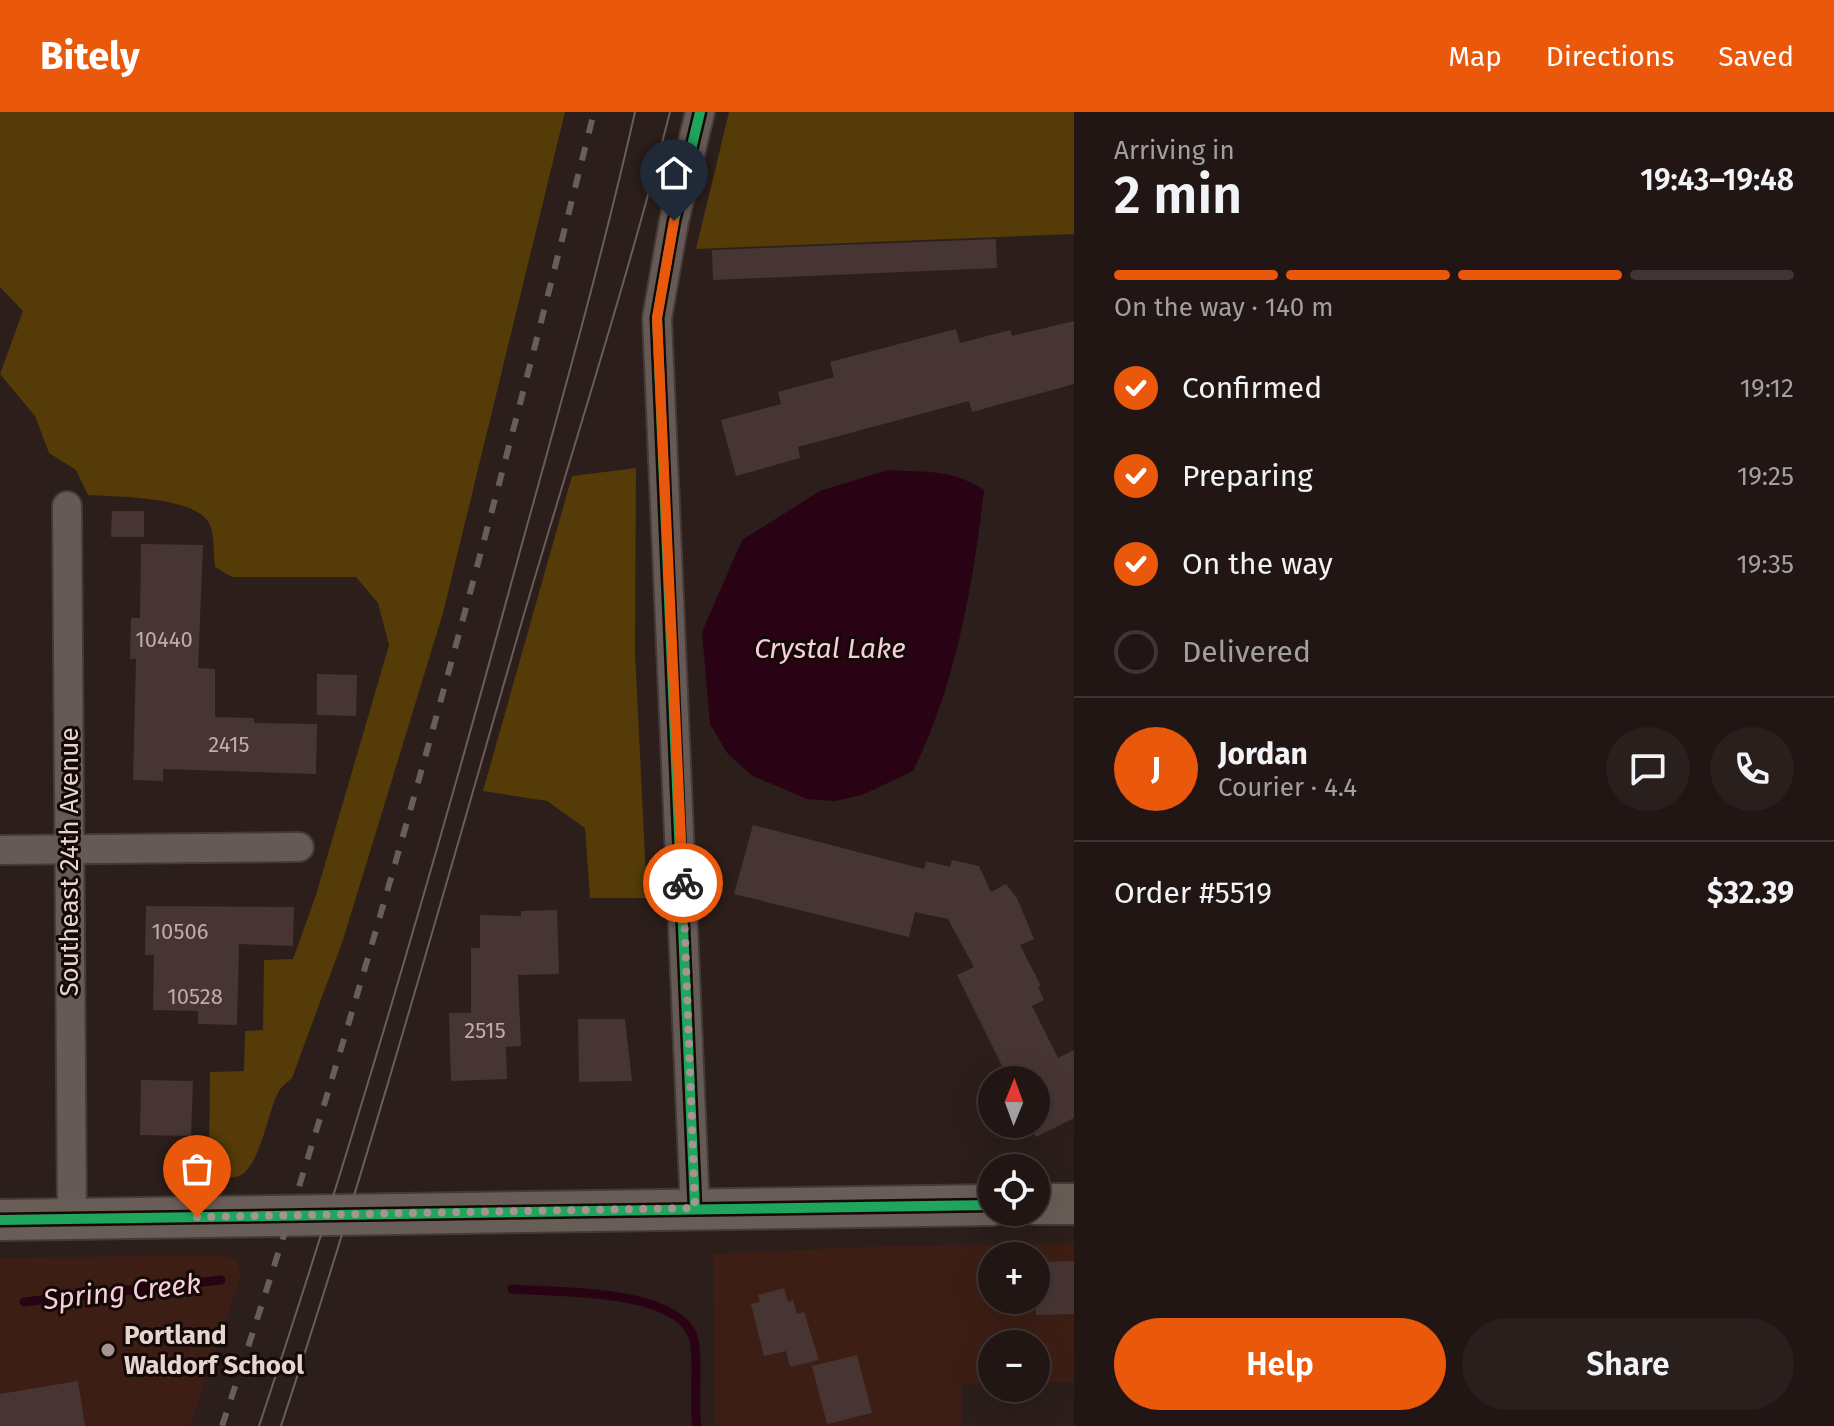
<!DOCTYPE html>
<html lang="en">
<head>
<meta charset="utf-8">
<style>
	body { margin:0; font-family:"Fira Sans",sans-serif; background:#291f1d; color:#f1f3f6; height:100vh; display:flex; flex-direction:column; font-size:30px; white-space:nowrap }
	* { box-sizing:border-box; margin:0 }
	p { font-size:26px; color:#a29fa0 }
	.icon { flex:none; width:44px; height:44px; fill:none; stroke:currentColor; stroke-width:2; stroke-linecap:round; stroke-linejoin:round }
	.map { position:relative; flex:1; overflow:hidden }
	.panel { display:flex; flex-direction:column; background:#211614; width:760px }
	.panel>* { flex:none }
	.needle { width:52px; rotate:1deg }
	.tools { position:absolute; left:978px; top:954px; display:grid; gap:16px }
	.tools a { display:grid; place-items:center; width:72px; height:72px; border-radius:50%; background:#211614; box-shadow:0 8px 32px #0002,0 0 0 2px #3e3534; font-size:40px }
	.pin { position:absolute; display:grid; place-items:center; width:68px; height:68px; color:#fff; margin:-82px -34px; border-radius:50% 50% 50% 0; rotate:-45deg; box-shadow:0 0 8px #0007 }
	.pin .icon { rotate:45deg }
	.courier { position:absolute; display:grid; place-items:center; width:80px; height:80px; margin:-40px; border:6px solid #ea580c; border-radius:50%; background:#fff; color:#222; box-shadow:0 2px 10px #0007 }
	.summary em { font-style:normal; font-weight:600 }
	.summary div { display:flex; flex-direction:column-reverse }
	.summary { display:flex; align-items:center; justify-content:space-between; height:136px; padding:0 40px }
	h1 { font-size:52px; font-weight:600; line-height:60px }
	.bar { display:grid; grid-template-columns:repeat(4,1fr); gap:12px 8px; align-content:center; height:96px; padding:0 40px }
	.bar i { height:10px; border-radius:6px; background:#3e3534 }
	.bar .on { background:#ea580c }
	.bar p { grid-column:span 4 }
	.line { display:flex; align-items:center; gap:20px; padding:0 40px; border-top:2px solid #3e3534 }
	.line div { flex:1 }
	.round { display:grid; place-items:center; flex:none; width:84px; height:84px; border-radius:42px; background:#291f1d }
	ol { padding:0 40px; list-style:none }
	li { display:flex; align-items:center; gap:24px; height:88px }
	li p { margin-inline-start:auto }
	li .icon { padding:8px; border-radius:50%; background:#ea580c; color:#fff; stroke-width:4 }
	li:last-child { color:#a29fa0 }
	li i { width:44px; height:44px; border:4px solid #3e3534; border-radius:50% }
	.primary-button { display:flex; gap:16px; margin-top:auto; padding:16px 40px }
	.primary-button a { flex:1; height:92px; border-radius:48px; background:#ea580c; color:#fff; font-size:32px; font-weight:600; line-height:92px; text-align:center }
	.primary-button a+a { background:#291f1d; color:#f1f3f6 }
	header { display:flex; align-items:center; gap:48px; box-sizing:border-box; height:112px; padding:0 40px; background:#ea580c; color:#fff }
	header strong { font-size:38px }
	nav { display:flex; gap:44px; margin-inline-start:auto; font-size:28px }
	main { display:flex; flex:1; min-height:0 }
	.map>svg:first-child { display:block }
	.built { fill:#3c1e14; fill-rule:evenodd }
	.green { fill:#543b07 }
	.water { fill:#290313 }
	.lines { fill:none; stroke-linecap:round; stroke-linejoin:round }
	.stream { stroke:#290313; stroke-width:9 }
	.building { fill:#473534 }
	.minor-casing { stroke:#463a37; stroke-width:32 }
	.secondary-casing { stroke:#463a37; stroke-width:44 }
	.minor { stroke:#655a56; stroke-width:28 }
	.secondary { stroke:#695d57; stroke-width:40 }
	.tram { stroke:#685e5a; stroke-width:2 }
	.rail { stroke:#685e5a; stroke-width:6; stroke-dasharray:14 14; stroke-linecap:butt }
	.cycleway-casing { stroke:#140906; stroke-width:15 }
	.cycleway { stroke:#20a55d; stroke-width:10 }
	.done { stroke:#a5948f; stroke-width:8; stroke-dasharray:0 14.4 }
	.route { stroke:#ea580c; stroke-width:10 }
	.poi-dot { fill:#a5948f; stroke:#140906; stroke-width:3 }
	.labels { text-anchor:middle; stroke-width:6; stroke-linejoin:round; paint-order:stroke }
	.number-label { font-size:22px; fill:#beaca8 }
	.street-label { font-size:26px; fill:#e6d4ce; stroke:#140906 }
	.poi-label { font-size:26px; font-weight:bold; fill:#e6d4ce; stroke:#140906; text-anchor:start }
	.water-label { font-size:28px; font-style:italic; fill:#f7cedb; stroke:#140906 }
</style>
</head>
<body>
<header>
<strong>Bitely</strong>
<nav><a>Map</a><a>Directions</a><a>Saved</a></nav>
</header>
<main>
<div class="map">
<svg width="1074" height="1314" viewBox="0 0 1074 1314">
	<rect width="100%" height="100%" fill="#2c1e1a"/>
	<g class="built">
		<path d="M 1074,1132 L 1074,1270 L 1036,1271 L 1036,1232 L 992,1232 L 992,1271 L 961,1272 L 961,1314 L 715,1314 L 713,1142 L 882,1134 ZM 992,1144 L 1036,1144 L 1036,1188 L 992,1188 Z"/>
		<polygon points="223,1143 237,1149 241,1163 190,1314 0,1314 0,1146"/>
	</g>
	<g class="green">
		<path d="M 0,0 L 565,0 L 443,501 L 343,828 L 292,966 C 288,970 282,974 279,979 C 264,1004 257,1098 209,1054 L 210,960 L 244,959 L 245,919 L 263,918 L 264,848 L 293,847 L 316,783 L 389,533 L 378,491 L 356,465 L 232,465 L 215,455 C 213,442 215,422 209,411 C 194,384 116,385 88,383 L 76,358 L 49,341 L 35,304 L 0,262 L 23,199 L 0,175 Z"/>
		<polygon points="729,0 1074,0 1074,122 696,137"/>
		<polygon points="636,356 635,540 647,786 590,786 585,716 547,689 483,679 572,364"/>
	</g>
	<path class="water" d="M 888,358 C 927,361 950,356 984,378 C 973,474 956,572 913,659 L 862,683 L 835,689 L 807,687 L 751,663 L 728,642 L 710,612 L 702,520 L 742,428 L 820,379 Z"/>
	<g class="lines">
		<g class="stream">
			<path d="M 512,1177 C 557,1181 670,1176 692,1222 C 700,1239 693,1291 697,1314"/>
			<polyline points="24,1190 221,1168"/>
		</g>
	</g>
	<g class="building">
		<polygon points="996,127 997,156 713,168 712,138"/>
		<polygon points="1074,209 1074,272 972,300 969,289 798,335 800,346 736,364 721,308 781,292 778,280 834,265 830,250 956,217 960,231 1010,218 1012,224"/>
		<polygon points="112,399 144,399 144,425 111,425"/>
		<polygon points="141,432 203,433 198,556 215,557 215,605 254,606 254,611 317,612 316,662 163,657 163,669 133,668 136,547 130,547 131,506 140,506"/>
		<polygon points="317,562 357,563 356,604 317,603"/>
		<polygon points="753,713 924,757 926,749 950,755 952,748 979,754 991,780 1006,772 1017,786 1034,827 1020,833 1041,874 1038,875 1044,888 1032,894 1058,946 1074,938 1074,1006 1036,1025 1030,1012 1036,1012 1036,968 1009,968 957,863 974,855 948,807 915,800 909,825 734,782"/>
		<polygon points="146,794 294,795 293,834 239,832 237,913 198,912 198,899 153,898 154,843 145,843"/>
		<polygon points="557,798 559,862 518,863 521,934 506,935 507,967 451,969 449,901 471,901 471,836 480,836 480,803 521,804 521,799"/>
		<polygon points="578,907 625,907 632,969 579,970"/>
		<polygon points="141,968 193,969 191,1024 140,1023"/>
		<polygon points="1074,1149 1074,1202 1036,1203 1036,1150"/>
		<polygon points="784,1176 788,1190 793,1188 797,1202 804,1200 819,1248 790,1255 786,1239 764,1244 751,1192 760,1190 758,1183"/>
		<polygon points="857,1243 872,1301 827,1312 812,1254"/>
		<polygon points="78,1269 85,1314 0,1314 0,1282"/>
	</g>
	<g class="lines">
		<defs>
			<g id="minor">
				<polyline points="67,394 72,1107"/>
				<polyline points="0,738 299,735"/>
				<polyline points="695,1096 657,206 674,109 700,0"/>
			</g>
			<g id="secondary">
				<polyline points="1036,1092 1074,1092"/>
				<polyline points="0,1108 992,1093"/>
			</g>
		</defs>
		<use href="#minor" class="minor-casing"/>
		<use href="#secondary" class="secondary-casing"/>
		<use href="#minor" class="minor"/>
		<use href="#secondary" class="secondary"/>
		<g class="tram">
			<path d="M 259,1314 C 352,1036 434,754 511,472 C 554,315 599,159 635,0"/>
			<path d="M 281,1314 C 368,1050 443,783 520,516 C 570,344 626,173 670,0"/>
		</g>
		<path class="rail" d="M 222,1314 C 366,882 484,442 594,0"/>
		<defs>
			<g id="cycleway">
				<polyline points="695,1096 657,206 674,109 700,0"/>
				<polyline points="0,1108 992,1093"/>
			</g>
		</defs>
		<use href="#cycleway" class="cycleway-casing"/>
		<use href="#cycleway" class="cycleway"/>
	</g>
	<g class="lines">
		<polyline class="done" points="197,1105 695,1096 683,771"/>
		<polyline class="route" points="674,109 657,206 683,771"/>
	</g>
	<circle class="poi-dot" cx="108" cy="1238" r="8"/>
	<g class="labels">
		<g class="number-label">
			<text x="164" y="535">10440</text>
			<text x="229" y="640">2415</text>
			<text x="180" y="827">10506</text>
			<text x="195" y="892">10528</text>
			<text x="485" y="926">2515</text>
		</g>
		<g class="street-label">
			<text transform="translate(69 750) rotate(-90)" y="9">Southeast 24th Avenue</text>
		</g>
		<g class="poi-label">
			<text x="124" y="1232">Portland<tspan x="124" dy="30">Waldorf School</tspan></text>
		</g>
		<g class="water-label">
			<text x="830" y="546">Crystal Lake</text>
			<text transform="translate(122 1179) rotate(-6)" y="10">Spring Creek</text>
		</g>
	</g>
</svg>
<div class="tools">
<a><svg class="needle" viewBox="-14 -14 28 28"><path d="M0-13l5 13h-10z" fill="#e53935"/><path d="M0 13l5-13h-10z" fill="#a29fa0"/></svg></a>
<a><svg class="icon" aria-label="locate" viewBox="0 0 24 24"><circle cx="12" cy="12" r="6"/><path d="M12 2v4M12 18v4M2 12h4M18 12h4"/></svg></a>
<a>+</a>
<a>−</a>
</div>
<div class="pin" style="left:197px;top:1105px;background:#ea580c"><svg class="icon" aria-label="bag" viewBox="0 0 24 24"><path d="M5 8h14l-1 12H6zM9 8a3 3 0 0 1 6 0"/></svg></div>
<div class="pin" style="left:674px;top:109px;background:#1f2937"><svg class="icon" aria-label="home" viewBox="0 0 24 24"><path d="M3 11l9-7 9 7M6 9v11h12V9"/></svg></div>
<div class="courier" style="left:683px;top:771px"><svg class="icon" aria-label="bike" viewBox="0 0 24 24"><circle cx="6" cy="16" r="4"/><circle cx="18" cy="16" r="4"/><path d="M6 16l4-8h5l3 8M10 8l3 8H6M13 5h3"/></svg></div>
</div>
<section class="panel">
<div class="summary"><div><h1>2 min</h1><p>Arriving in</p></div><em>19:43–19:48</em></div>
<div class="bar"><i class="on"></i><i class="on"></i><i class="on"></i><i></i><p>On the way · 140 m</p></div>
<ol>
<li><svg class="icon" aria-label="check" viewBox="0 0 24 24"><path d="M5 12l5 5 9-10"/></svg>Confirmed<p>19:12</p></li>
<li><svg class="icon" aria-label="check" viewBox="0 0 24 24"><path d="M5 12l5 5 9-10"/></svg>Preparing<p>19:25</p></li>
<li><svg class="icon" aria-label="check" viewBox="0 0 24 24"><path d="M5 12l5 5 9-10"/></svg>On the way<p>19:35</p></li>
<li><i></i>Delivered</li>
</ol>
<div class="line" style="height:144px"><b class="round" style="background:#ea580c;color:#fff">J</b><div><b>Jordan</b><p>Courier · 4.4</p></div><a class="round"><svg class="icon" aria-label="chat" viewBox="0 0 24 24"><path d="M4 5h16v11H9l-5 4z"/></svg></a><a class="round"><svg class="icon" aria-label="phone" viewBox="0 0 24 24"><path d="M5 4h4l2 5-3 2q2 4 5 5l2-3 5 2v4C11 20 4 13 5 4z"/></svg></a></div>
<div class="line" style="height:104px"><div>Order #5519</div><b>$32.39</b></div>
<div class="primary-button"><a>Help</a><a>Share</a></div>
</section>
</main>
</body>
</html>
